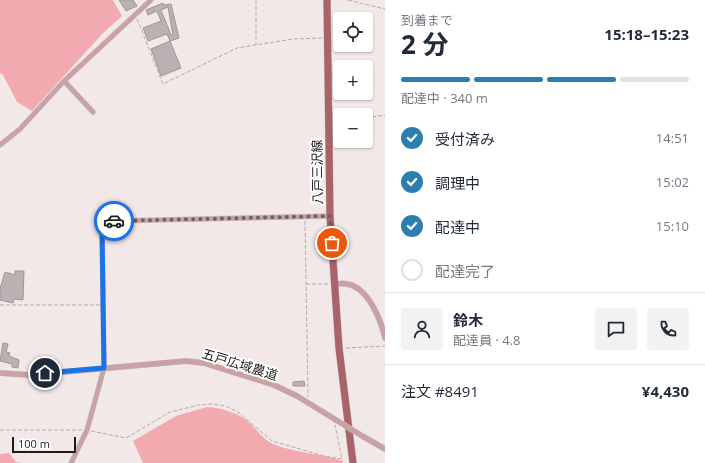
<!DOCTYPE html>
<html lang="ja">
<head>
<meta charset="utf-8">
<style>
	body { margin:0; font-family:"Open Sans","Noto Sans JP",sans-serif; background:#f2f2f3; color:#1f2937; height:100vh; display:flex; flex-direction:column; font-size:15px; white-space:nowrap }
	* { box-sizing:border-box; margin:0 }
	p { font-size:13px; color:#747a83 }
	.icon { flex:none; width:22px; height:22px; fill:none; stroke:currentColor; stroke-width:2; stroke-linecap:round; stroke-linejoin:round }
	.map { position:relative; flex:1; overflow:hidden }
	.side { display:flex; flex-direction:column; background:#fff; width:320px }
	.side>* { flex:none }
	.buttons { position:absolute; left:333px; top:12px; display:grid; gap:8px }
	.buttons a { display:grid; place-items:center; width:40px; height:40px; border-radius:4px; background:#fff; box-shadow:0 1px 3px #0004; font-size:20px }
	.scale { position:absolute; left:12px; bottom:10px; width:64px; box-sizing:border-box; padding-left:4px; border:2px solid #1f1b1b; border-top:0; font-size:11px; line-height:14px; white-space:nowrap; color:#1f1b1b; -webkit-text-stroke:3px #fff; paint-order:stroke }
	.pin { position:absolute; display:grid; place-items:center; width:34px; height:34px; color:#fff; margin:-17px; border:2px solid #fff; border-radius:50%; box-shadow:0 1px 4px #0007 }
	.courier { position:absolute; display:grid; place-items:center; width:40px; height:40px; margin:-20px; border:3px solid #1a73e8; border-radius:50%; background:#fff; color:#222; box-shadow:0 1px 5px #0007 }
	.headline em { font-style:normal; font-weight:700 }
	.headline div { display:flex; flex-direction:column-reverse }
	.headline { display:flex; align-items:center; justify-content:space-between; height:68px; padding:0 16px }
	h1 { font-size:26px; font-weight:700; line-height:30px }
	.bar { display:grid; grid-template-columns:repeat(4,1fr); gap:6px 4px; align-content:center; height:48px; padding:0 16px }
	.bar i { height:5px; border-radius:3px; background:#e0e1e3 }
	.bar .current { background:#2c7eaf }
	.bar p { grid-column:span 4 }
	.line { display:flex; align-items:center; gap:10px; padding:0 16px; border-top:1px solid #e0e1e3 }
	.line div { flex:1 }
	.round { display:grid; place-items:center; flex:none; width:42px; height:42px; border-radius:4px; background:#f2f2f3 }
	ol { padding:0 16px; list-style:none }
	li { display:flex; align-items:center; gap:12px; height:44px }
	li p { margin-inline-start:auto }
	li .icon { padding:4px; border-radius:50%; background:#2c7eaf; color:#fff; stroke-width:4 }
	li:last-child { color:#747a83 }
	li i { width:22px; height:22px; border:2px solid #e0e1e3; border-radius:50% }
	main { display:flex; flex:1; min-height:0 }
	.map>svg:first-child { display:block }
	.green { fill:#f2a9af }
	.building { fill:#bcb1b2; stroke:#a09696; fill-rule:evenodd }
	.lines { fill:none; stroke-linecap:round; stroke-linejoin:round }
	.minor-casing { stroke:#cdc3c3; stroke-width:5.5 }
	.tertiary-casing { stroke:#cdc3c3; stroke-width:6 }
	.primary-casing { stroke:#cdc3c3; stroke-width:8 }
	.path { stroke:#b3aaaa; stroke-width:1; stroke-dasharray:4 2; stroke-linecap:butt }
	.minor { stroke:#c9a2a5; stroke-width:4.5 }
	.tertiary { stroke:#c9a2a5; stroke-width:5.5 }
	.primary { stroke:#a8646a; stroke-width:7 }
	.tertiary-bridge-casing { stroke:#cdc3c3; stroke-width:6; stroke-linecap:butt }
	.tertiary-bridge { stroke:#c9a2a5; stroke-width:5.5 }
	.done { stroke:#696363; stroke-width:4; stroke-dasharray:0 7.2 }
	.route { stroke:#1a73e8; stroke-width:5 }
	.labels { text-anchor:middle; stroke-width:4; stroke-linejoin:round; paint-order:stroke }
	.street-label { font-size:13px; fill:#1f1b1b; stroke:#fff }
</style>
</head>
<body>
<main>
<div class="map">
<svg width="385" height="463" viewBox="0 0 385 463">
	<rect width="100%" height="100%" fill="#f3e8e8"/>
	<g class="green">
		<polygon points="0,0 113,0 122,16 103,33 32,111 17,102 3,75 0,73"/>
		<path d="M 207,407 C 222,408 239,413 250,423 C 257,430 264,440 273,444 C 295,453 320,453 343,461 L 343,463 L 143,463 L 133,441 L 176,416 Z"/>
		<polygon points="9,453 16,462 22,463 0,463 0,454"/>
	</g>
	<g class="building">
		<polygon points="119,0 133,0 137,6 126,11"/>
		<path d="M 163,3 L 163,5 L 171,4 L 179,38 L 170,41 L 181,68 L 161,76 L 151,49 L 170,41 L 167,34 L 148,41 L 143,28 L 161,21 L 157,11 L 148,15 L 146,10 ZM 168,7 L 173,35 L 171,35 L 161,10 Z"/>
		<polygon points="15,271 24,271 23,300 14,299 13,303 0,300 0,289 5,272 15,275"/>
		<polygon points="3,343 8,344 6,352 10,353 9,356 19,360 18,368 12,367 12,364 0,361"/>
		<polygon points="243,361 251,361 251,364 248,364 248,370 243,370"/>
		<polygon points="304,381 305,386 293,386 293,382"/>
	</g>
	<g class="lines">
		<defs>
			<g id="minor">
				<polyline points="64,81 93,112"/>
				<polyline points="0,145 20,129 64,81 151,0"/>
				<polyline points="71,463 87,430 104,368 102,229 106,223 110,221 330,216"/>
			</g>
			<g id="tertiary">
				<path d="M 334,284 C 338,284 343,283 347,284 C 368,287 381,320 385,338"/>
				<polyline points="0,373 30,375 186,361 204,363 274,385 297,396 336,420"/>
				<polyline points="364,437 385,449"/>
			</g>
			<polyline id="primary" points="327,0 330,216 339,348 353,463"/>
		</defs>
		<use href="#minor" class="minor-casing"/>
		<use href="#tertiary" class="tertiary-casing"/>
		<use href="#primary" class="primary-casing"/>
		<g class="path">
			<polyline points="256,0 256,45"/>
			<polyline points="348,0 385,9"/>
			<polyline points="137,19 163,84 237,48 293,39 323,38"/>
			<polyline points="366,118 385,115"/>
			<polyline points="335,122 340,121"/>
			<polyline points="305,221 308,397"/>
			<polyline points="306,284 329,284"/>
			<polyline points="0,305 100,305"/>
			<polyline points="346,348 385,346"/>
			<polyline points="0,430 82,430"/>
			<polyline points="91,431 126,438 170,412 199,405 212,404 225,406 238,412 272,441 324,456 342,459 335,425"/>
		</g>
		<use href="#minor" class="minor"/>
		<use href="#tertiary" class="tertiary"/>
		<use href="#primary" class="primary"/>
		<defs>
			<polyline id="tertiary-bridge" points="336,420 364,437"/>
		</defs>
		<use href="#tertiary-bridge" class="tertiary-bridge-casing"/>
		<use href="#tertiary-bridge" class="tertiary-bridge"/>
	</g>
	<g class="lines">
		<polyline class="done" points="114,221 330,216 332,243"/>
		<polyline class="route" points="45,373 104,368 102,229 106,223 114,221"/>
	</g>
	<g class="labels">
		<g class="street-label">
			<text transform="translate(317 172) rotate(-91)" y="5">八戸三沢線</text>
			<text transform="translate(240 364) rotate(17)" y="5">五戸広域農道</text>
		</g>
	</g>
</svg>
<div class="buttons">
<a><svg class="icon" aria-label="locate" viewBox="0 0 24 24"><circle cx="12" cy="12" r="6"/><path d="M12 2v4M12 18v4M2 12h4M18 12h4"/></svg></a>
<a>+</a>
<a>−</a>
</div>
<div class="scale">100 m</div>
<div class="pin" style="left:332px;top:243px;background:#ea580c"><svg class="icon" aria-label="bag" viewBox="0 0 24 24"><path d="M5 8h14l-1 12H6zM9 8a3 3 0 0 1 6 0"/></svg></div>
<div class="pin" style="left:45px;top:373px;background:#1f2937"><svg class="icon" aria-label="home" viewBox="0 0 24 24"><path d="M3 11l9-7 9 7M6 9v11h12V9"/></svg></div>
<div class="courier" style="left:114px;top:221px"><svg class="icon" aria-label="car" viewBox="0 0 24 24"><path d="M5 17H2v-5l4-1 3-4h7l3 4 3 1v5h-3M9 17h6M6 11h13"/><circle cx="7" cy="17" r="2"/><circle cx="17" cy="17" r="2"/></svg></div>
</div>
<section class="side">
<div class="headline"><div><h1>2 分</h1><p>到着まで</p></div><em>15:18–15:23</em></div>
<div class="bar"><i class="current"></i><i class="current"></i><i class="current"></i><i></i><p>配達中 · 340 m</p></div>
<ol>
<li><svg class="icon" aria-label="check" viewBox="0 0 24 24"><path d="M5 12l5 5 9-10"/></svg>受付済み<p>14:51</p></li>
<li><svg class="icon" aria-label="check" viewBox="0 0 24 24"><path d="M5 12l5 5 9-10"/></svg>調理中<p>15:02</p></li>
<li><svg class="icon" aria-label="check" viewBox="0 0 24 24"><path d="M5 12l5 5 9-10"/></svg>配達中<p>15:10</p></li>
<li><i></i>配達完了</li>
</ol>
<div class="line" style="height:72px"><a class="round"><svg class="icon" aria-label="person" viewBox="0 0 24 24"><circle cx="12" cy="8" r="4"/><path d="M4 21q1-7 8-7t8 7"/></svg></a><div><b>鈴木</b><p>配達員 · 4.8</p></div><a class="round"><svg class="icon" aria-label="chat" viewBox="0 0 24 24"><path d="M4 5h16v11H9l-5 4z"/></svg></a><a class="round"><svg class="icon" aria-label="phone" viewBox="0 0 24 24"><path d="M5 4h4l2 5-3 2q2 4 5 5l2-3 5 2v4C11 20 4 13 5 4z"/></svg></a></div>
<div class="line" style="height:52px"><div>注文 #8491</div><b>¥4,430</b></div>
</section>
</main>
</body>
</html>
